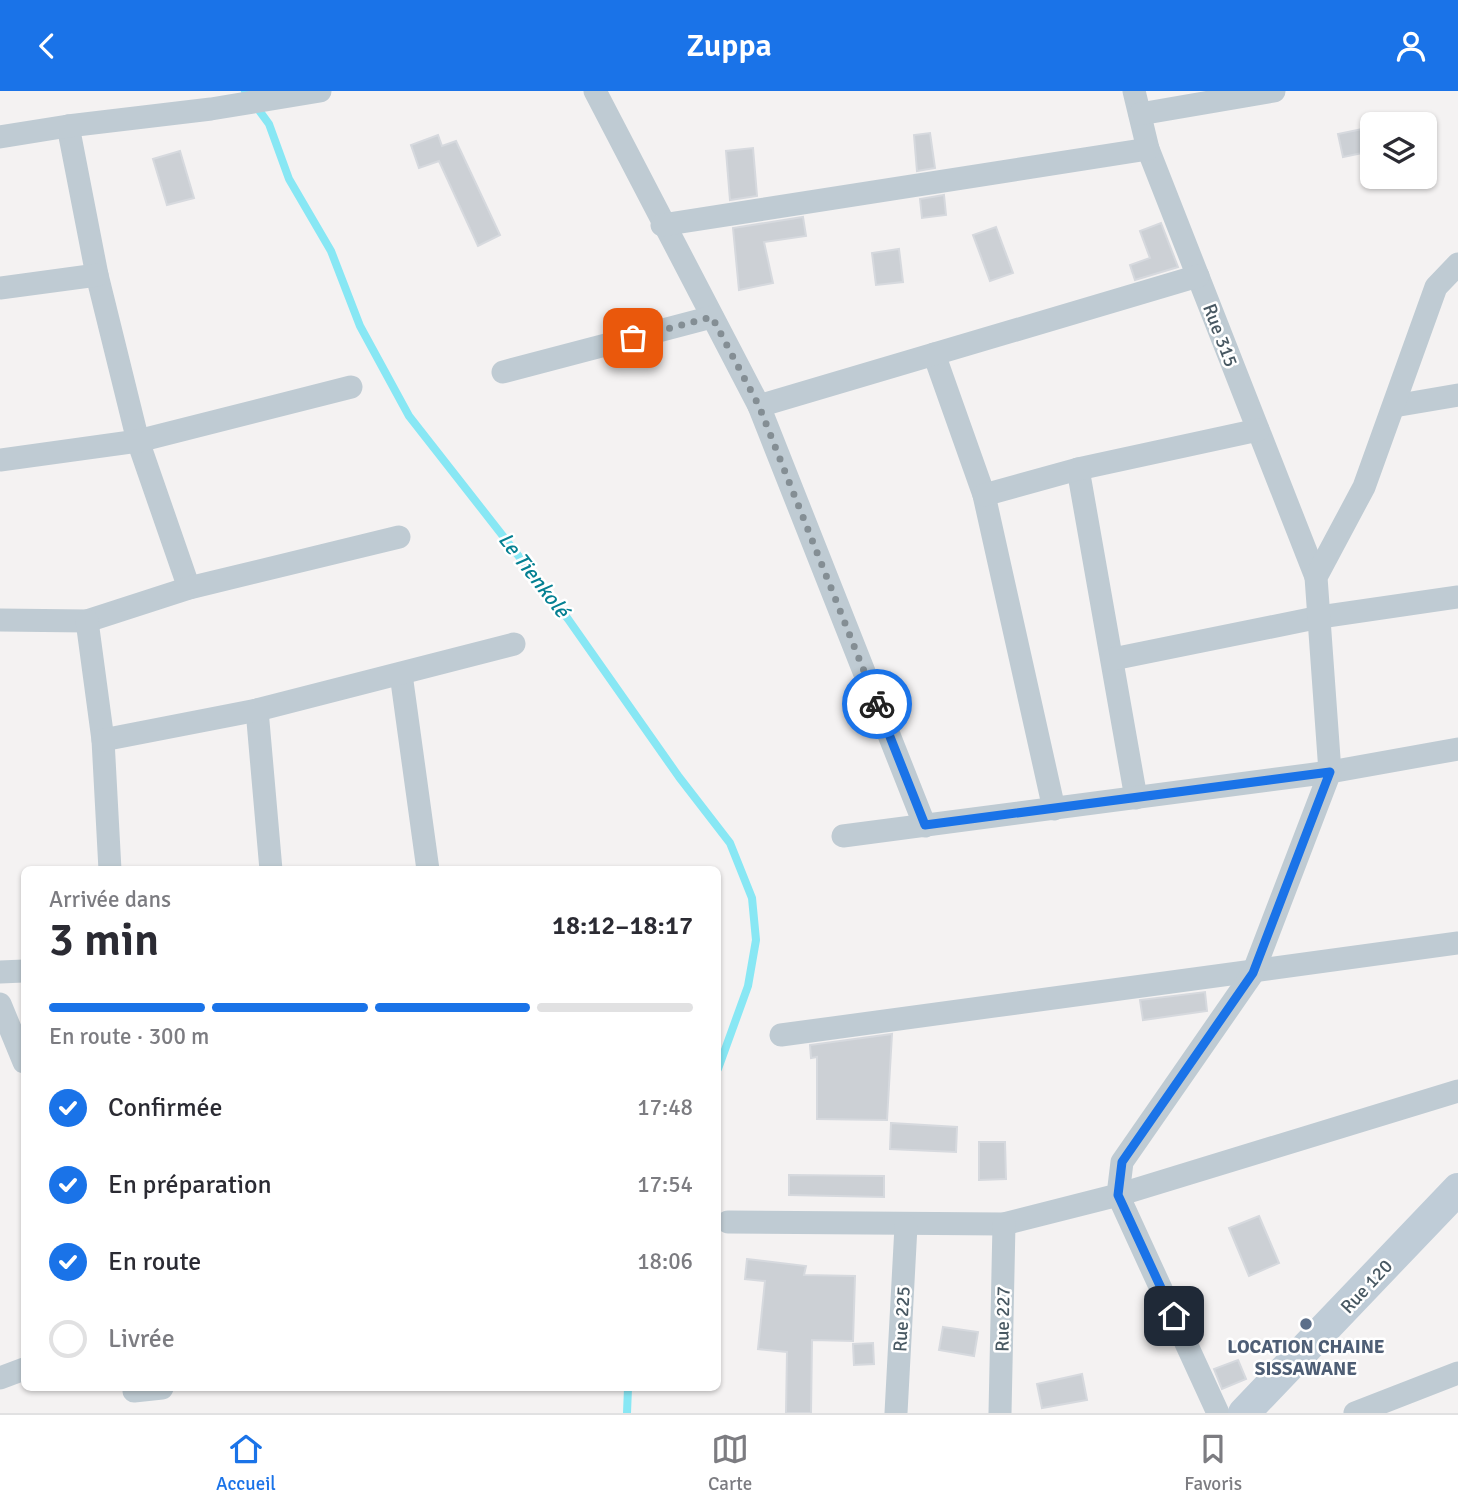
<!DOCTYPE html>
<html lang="fr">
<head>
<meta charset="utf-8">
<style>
	body { margin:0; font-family:Signika,sans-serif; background:#f7f7f7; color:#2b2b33; height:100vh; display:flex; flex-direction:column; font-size:26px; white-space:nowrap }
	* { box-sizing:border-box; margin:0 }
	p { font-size:23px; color:#7c7c81 }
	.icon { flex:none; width:38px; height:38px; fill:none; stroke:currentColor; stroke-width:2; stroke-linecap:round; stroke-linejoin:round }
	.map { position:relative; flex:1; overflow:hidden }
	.side { position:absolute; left:21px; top:775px; width:700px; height:525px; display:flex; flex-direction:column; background:#fff; border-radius:10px; box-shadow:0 2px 5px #0004 }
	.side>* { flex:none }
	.fabs { position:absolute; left:1360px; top:21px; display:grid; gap:14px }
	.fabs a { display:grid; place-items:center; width:77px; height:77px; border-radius:10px; background:#fff; box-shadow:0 2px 5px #0004; font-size:35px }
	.pin { position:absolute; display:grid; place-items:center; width:60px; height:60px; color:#fff; margin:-30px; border-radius:14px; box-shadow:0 4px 10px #0006 }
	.courier { position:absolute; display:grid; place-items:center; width:70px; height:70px; margin:-35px; border:5px solid #1a73e8; border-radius:50%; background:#fff; color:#222; box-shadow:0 2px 9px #0007 }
	.head em { font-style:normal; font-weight:600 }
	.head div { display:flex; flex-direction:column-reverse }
	.head { display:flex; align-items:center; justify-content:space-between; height:119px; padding:0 28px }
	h1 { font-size:46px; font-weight:600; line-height:52px }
	.bar { display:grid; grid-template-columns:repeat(4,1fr); gap:10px 7px; align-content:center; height:84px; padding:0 28px }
	.bar i { height:9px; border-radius:5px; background:#e1e1e2 }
	.bar .active { background:#1a73e8 }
	.bar p { grid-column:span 4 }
	ol { padding:0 28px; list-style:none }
	li { display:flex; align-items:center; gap:21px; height:77px }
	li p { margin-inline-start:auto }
	li .icon { padding:7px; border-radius:50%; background:#1a73e8; color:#fff; stroke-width:4 }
	li:last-child { color:#7c7c81 }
	li i { width:38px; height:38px; border:4px solid #e1e1e2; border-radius:50% }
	header { display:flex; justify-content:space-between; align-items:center; height:91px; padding:0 28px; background:#1a73e8; color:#fff; font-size:32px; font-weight:600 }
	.tab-bar { display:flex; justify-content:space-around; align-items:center; height:98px; border-top:2px solid #e1e1e2; background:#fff; font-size:19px; color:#7c7c81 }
	.tab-bar a { display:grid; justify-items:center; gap:4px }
	.tab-bar .active { color:#1a73e8 }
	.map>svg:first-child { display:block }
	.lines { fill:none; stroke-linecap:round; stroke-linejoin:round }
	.stream { stroke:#88e7f4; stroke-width:8 }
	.building { fill:#ccd0d5; stroke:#d6d9de; stroke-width:2 }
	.minor { stroke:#bfcbd3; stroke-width:23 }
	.secondary { stroke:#bfccd7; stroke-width:32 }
	.done { stroke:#848e94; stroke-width:7; stroke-dasharray:0 12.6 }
	.route { stroke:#1a73e8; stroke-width:9 }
	.service-dot { fill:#5c6f8a; stroke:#fff; stroke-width:2.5 }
	.labels { text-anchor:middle; stroke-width:5; stroke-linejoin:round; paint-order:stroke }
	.street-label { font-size:19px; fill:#485862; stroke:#fff }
	.service-label { font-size:19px; font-weight:bold; fill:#4e5e75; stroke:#fff }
	.water-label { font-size:21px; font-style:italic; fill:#048092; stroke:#fff }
</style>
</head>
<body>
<header><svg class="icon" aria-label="back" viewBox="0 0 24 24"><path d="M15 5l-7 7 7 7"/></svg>Zuppa<svg class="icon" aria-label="person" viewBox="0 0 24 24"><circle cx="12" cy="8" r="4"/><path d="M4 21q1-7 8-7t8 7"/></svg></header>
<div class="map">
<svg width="1458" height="1322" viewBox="0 0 1458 1322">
	<rect width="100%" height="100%" fill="#f4f2f2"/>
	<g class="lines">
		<g class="stream">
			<polyline points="245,0 269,33 289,88 331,160 360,235 409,325 568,528 679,686 730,752 752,807 756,849 748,895 718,978"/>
			<polyline points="627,1322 628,1297"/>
		</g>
	</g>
	<g class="building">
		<polygon points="1372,36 1372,60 1343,66 1338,43"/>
		<polygon points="930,42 935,77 917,80 914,44"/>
		<polygon points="438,44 442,55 456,50 500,144 478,155 439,70 419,77 411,54"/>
		<polygon points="753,57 757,105 730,109 726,60"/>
		<polygon points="180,60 194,107 167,114 153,68"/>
		<polygon points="944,104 946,124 922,127 920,108"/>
		<polygon points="803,126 806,145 764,151 773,192 739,199 733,137"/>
		<polygon points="1161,132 1178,176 1135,189 1130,174 1150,167 1140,140"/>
		<polygon points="996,136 1013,182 990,190 973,144"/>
		<polygon points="899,158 903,191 876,194 872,162"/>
		<polygon points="1205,901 1207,920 1143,929 1140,909"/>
		<polygon points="892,943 887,1029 817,1028 817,966 811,967 810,954"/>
		<polygon points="891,1032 957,1036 956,1061 890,1058"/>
		<polygon points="979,1051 1005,1051 1006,1088 979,1089"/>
		<polygon points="789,1084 884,1085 884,1106 789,1104"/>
		<polygon points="1259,1125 1279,1172 1249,1185 1229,1137"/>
		<polygon points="747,1168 806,1175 804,1184 855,1185 853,1250 812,1249 811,1322 786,1322 787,1261 758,1258 765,1190 745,1188"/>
		<polygon points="943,1236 978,1241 974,1265 939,1259"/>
		<polygon points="873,1252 874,1273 854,1274 853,1253"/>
		<polygon points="1238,1269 1246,1288 1222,1298 1214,1278"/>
		<polygon points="1082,1283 1087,1309 1042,1317 1037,1293"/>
	</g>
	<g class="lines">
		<g class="minor">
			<polyline points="595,0 759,315 925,735"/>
			<polyline points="1134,0 1148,58 1316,486"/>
			<polyline points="1140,23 1274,0"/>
			<polyline points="68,35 97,184 138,350 189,497"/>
			<polyline points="0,46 68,35 211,18 320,0"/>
			<polyline points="662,134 1148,58"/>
			<polyline points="0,197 97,184"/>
			<polyline points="934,263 984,404 1054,718"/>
			<polyline points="503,281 712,226"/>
			<polyline points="759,315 1198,185"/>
			<polyline points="1394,315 1458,304"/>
			<polyline points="0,369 138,350 351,296"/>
			<polyline points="1078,378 1136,707"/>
			<polyline points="984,404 1078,378 1258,339"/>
			<polyline points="0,529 87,530 189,497 399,446"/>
			<polyline points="87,530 103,649 110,779"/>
			<polyline points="1113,568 1320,526 1458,506"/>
			<polyline points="401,583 428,779"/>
			<polyline points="257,619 271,779"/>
			<polyline points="103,649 257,619 514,553"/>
			<polyline points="843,745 1330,681 1458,658"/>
			<polyline points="0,881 24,880"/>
			<polyline points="0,913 24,971"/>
			<polyline points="781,944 1458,852"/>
			<polyline points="728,1131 1004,1133 1118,1104 1122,1071 1253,882 1330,681 1316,486 1364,396 1436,196 1458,173"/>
			<polyline points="0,1287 24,1278"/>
			<polyline points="134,1300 162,1297"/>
			<polyline points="896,1322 906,1135"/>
			<polyline points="1000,1322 1004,1133"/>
			<polyline points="1218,1322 1118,1104 1458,1000"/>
			<polyline points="1355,1322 1458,1282"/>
		</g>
		<polyline class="secondary" points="1244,1322 1458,1098"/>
	</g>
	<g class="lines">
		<polyline class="done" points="633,247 712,226 759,315 877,613"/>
		<polyline class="route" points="877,613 925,734 1330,681 1253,882 1122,1071 1118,1104 1174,1225"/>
	</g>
	<circle class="service-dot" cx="1306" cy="1233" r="7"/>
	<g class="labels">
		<g class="street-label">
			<text transform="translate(1221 244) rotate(69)" y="7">Rue 315</text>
			<text transform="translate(1366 1195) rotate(-47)" y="7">Rue 120</text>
			<text transform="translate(901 1228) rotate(-87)" y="7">Rue 225</text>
			<text transform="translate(1002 1228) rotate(-89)" y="7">Rue 227</text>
		</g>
		<g class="service-label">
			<text x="1306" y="1262">LOCATION CHAINE<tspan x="1306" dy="22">SISSAWANE</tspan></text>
		</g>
		<g class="water-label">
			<text transform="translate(534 484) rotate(52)" y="7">Le Tienkolé</text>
		</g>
	</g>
</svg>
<div class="fabs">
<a><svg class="icon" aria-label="layers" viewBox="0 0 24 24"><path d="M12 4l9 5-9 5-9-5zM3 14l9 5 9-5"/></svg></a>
</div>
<div class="pin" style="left:633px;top:247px;background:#ea580c"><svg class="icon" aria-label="bag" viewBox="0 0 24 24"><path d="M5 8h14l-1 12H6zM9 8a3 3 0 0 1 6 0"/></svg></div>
<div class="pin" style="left:1174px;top:1225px;background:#1f2937"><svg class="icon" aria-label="home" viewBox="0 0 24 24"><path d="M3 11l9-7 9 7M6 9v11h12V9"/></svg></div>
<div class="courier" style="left:877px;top:613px"><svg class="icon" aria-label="bike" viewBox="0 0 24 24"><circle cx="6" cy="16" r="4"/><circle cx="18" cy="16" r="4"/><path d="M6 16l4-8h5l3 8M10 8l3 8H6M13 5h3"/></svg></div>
<section class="side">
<div class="head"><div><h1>3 min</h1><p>Arrivée dans</p></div><em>18:12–18:17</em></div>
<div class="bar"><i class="active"></i><i class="active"></i><i class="active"></i><i></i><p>En route · 300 m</p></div>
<ol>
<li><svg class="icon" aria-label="check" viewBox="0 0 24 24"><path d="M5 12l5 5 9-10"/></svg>Confirmée<p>17:48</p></li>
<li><svg class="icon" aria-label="check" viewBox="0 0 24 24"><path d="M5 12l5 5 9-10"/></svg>En préparation<p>17:54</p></li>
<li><svg class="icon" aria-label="check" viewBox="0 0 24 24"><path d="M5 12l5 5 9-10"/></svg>En route<p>18:06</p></li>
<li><i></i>Livrée</li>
</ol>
</section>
</div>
<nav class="tab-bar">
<a class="active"><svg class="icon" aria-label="home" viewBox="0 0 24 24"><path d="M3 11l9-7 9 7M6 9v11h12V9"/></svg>Accueil</a>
<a><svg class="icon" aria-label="map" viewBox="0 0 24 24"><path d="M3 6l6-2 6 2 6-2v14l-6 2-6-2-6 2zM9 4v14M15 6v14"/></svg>Carte</a>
<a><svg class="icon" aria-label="saved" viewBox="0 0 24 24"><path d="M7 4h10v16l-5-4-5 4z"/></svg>Favoris</a>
</nav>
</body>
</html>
